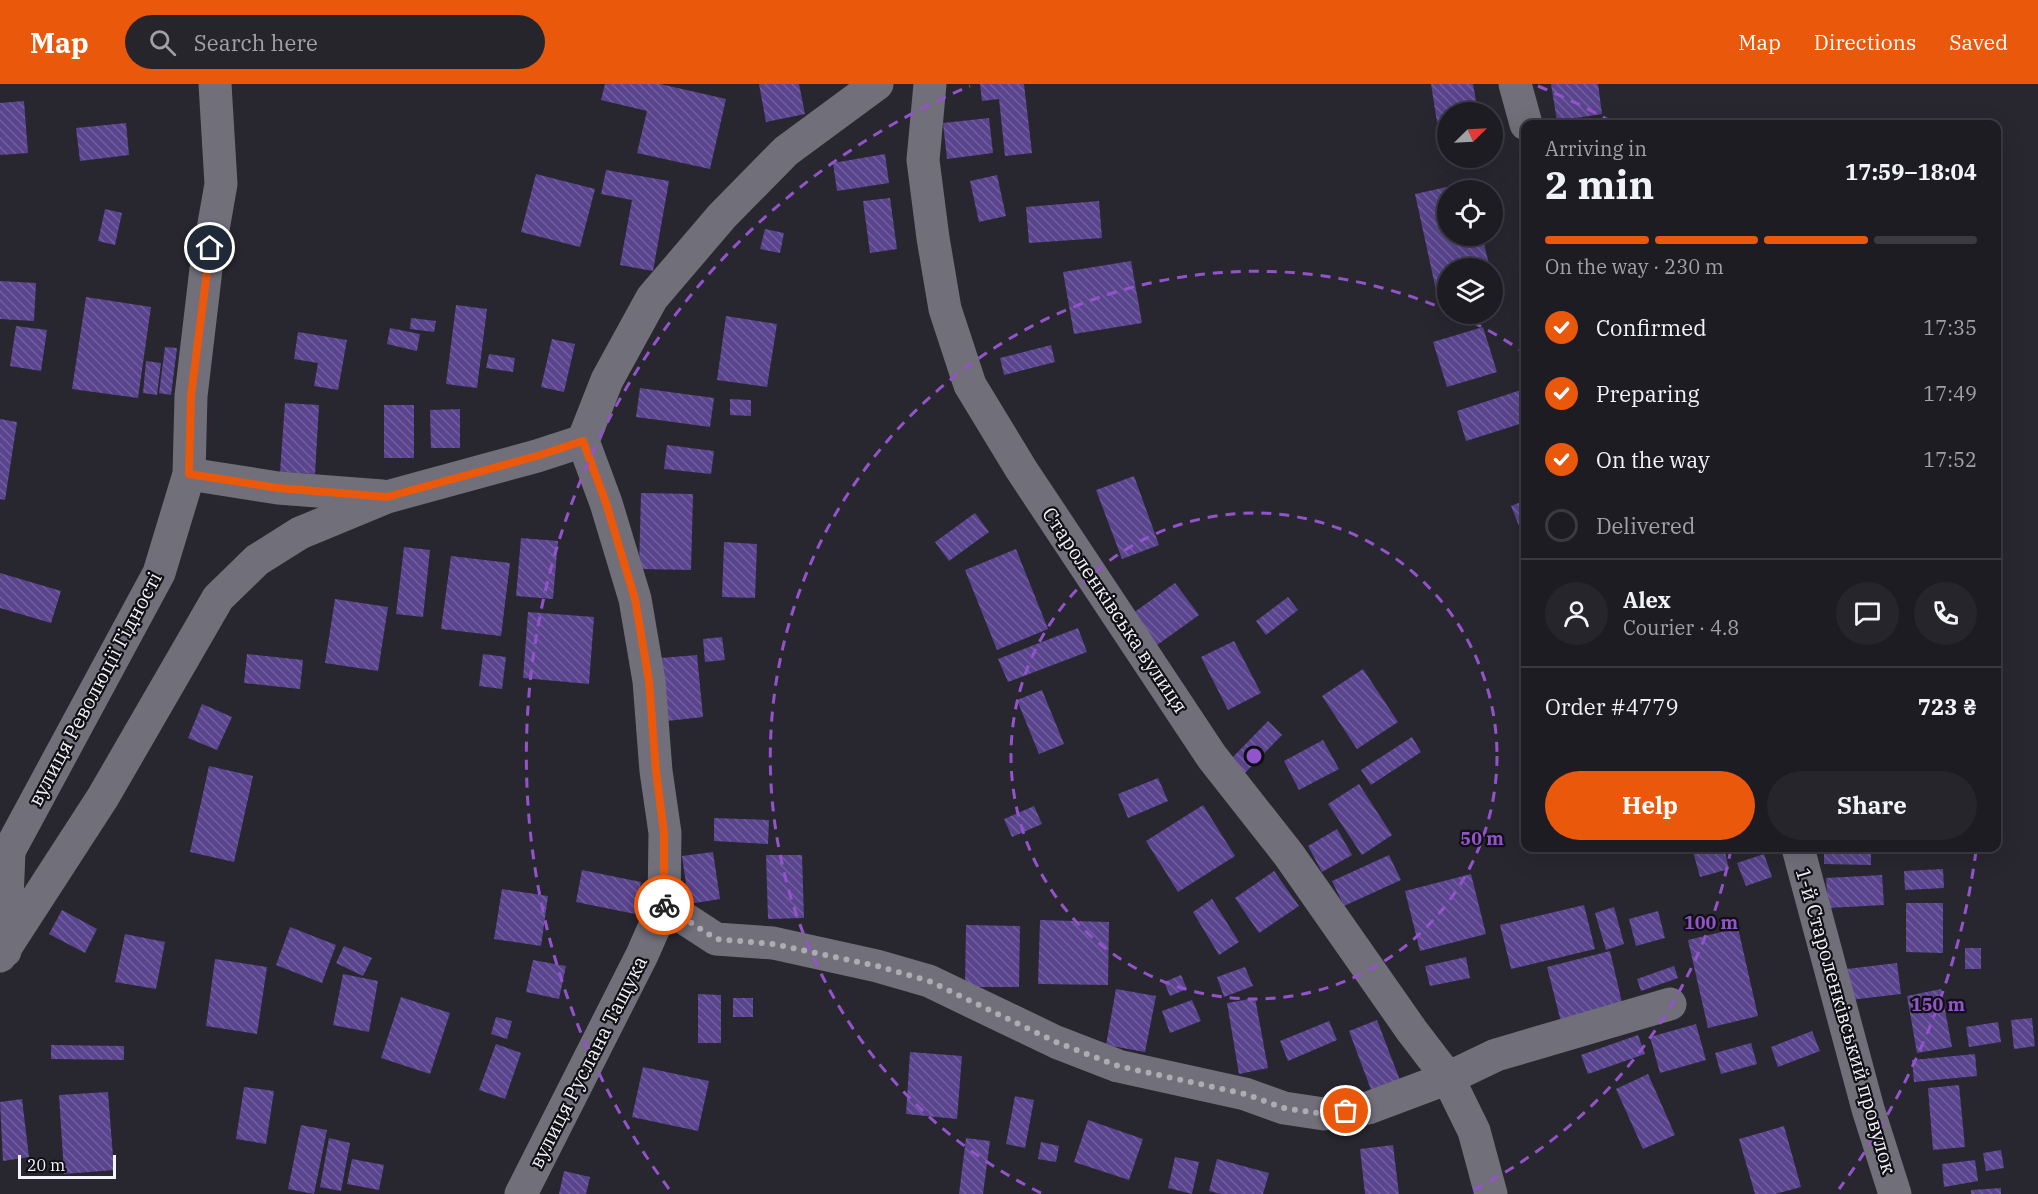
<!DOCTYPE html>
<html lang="en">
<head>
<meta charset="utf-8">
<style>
	body { margin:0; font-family:"IBM Plex Serif",serif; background:#26252b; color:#f1f3f6; height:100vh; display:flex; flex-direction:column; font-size:22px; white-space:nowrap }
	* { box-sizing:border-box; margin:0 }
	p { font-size:20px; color:#a1a1a6 }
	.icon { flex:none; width:33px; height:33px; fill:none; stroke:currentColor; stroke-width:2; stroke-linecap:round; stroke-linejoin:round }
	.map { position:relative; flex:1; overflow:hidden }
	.sheet { position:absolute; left:1521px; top:36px; width:480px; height:732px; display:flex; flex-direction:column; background:#1e1c23; border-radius:12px; box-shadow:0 6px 24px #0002,0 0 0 2px #3c3a41 }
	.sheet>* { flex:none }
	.needle { width:39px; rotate:66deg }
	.buttons { position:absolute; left:1437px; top:18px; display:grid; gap:12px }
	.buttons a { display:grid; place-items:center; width:66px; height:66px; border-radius:50%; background:#1e1c23; box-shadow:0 6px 24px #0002,0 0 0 2px #3c3a41; font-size:30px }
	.scale { position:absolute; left:18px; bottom:15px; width:98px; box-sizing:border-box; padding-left:6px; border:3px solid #f4f3fa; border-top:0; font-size:16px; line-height:21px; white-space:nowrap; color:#f4f3fa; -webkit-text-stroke:4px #100f14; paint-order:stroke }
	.pin { position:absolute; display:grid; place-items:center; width:51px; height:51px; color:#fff; margin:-26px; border:3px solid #fff; border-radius:50%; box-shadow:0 2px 6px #0007 }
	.courier { position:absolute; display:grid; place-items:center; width:60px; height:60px; margin:-30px; border:4px solid #ea580c; border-radius:50%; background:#fff; color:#222; box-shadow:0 2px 8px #0007 }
	.headline em { font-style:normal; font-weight:800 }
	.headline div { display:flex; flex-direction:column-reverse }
	.headline { display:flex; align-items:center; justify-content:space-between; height:102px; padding:0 24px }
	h1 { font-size:39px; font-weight:800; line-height:45px }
	.bar { display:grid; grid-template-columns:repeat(4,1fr); gap:9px 6px; align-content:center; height:72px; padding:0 24px }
	.bar i { height:8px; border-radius:4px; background:#3c3a41 }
	.bar .current { background:#ea580c }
	.bar p { grid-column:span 4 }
	.line { display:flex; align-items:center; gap:15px; padding:0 24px; border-top:2px solid #3c3a41 }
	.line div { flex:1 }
	.round { display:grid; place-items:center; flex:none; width:63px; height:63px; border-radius:32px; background:#26252b }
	ol { padding:0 24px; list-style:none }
	li { display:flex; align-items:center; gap:18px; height:66px }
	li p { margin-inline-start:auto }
	li .icon { padding:6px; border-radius:50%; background:#ea580c; color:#fff; stroke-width:4 }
	li:last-child { color:#a1a1a6 }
	li i { width:33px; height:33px; border:3px solid #3c3a41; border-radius:50% }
	.button { display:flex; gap:12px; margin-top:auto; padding:12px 24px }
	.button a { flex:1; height:69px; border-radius:36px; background:#ea580c; color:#fff; font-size:24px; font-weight:800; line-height:69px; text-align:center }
	.button a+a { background:#26252b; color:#f1f3f6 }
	header { display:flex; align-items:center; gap:36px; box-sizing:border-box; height:84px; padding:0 30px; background:#ea580c; color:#fff }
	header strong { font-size:28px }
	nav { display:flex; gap:33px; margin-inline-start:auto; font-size:21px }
	.search { width:420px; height:54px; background:#26252b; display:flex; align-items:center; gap:15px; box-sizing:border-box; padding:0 21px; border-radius:33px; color:#a1a1a6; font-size:22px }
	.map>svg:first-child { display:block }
	.building { fill:url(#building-back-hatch) }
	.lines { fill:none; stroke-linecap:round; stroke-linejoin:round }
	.minor { stroke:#716f7a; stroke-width:33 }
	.done { stroke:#adabb3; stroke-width:6; stroke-dasharray:0 10.8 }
	.route { stroke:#ea580c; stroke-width:8 }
	.ring { fill:none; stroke:#9354cb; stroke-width:3; stroke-dasharray:10 8 }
	.labels { text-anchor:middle; stroke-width:4.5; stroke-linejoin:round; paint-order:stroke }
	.street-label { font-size:20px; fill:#f4f3fa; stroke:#100f14 }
	.centre { fill:#9354cb; stroke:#100f14; stroke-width:3 }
	.ring-label { font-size:18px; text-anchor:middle; font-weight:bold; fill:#9354cb; stroke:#100f14; stroke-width:4.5; stroke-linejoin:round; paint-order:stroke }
</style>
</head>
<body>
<header>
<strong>Map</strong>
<div class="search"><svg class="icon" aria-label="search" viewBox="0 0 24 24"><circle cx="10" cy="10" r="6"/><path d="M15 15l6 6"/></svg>Search here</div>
<nav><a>Map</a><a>Directions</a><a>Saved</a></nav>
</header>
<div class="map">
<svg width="2038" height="1110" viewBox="0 0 2038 1110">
	<defs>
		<pattern id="building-back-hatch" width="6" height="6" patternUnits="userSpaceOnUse" patternTransform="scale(1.5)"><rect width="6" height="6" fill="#59448d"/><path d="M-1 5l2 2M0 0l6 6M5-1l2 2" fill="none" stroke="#715f9e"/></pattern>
	</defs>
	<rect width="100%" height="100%" fill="#28262f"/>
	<g class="building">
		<polygon points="605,0 660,0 726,15 710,85 637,69 647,27 601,16"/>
		<polygon points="759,0 799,0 805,30 766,38"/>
		<polygon points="980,0 1024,0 1032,69 1005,72 999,15 982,17"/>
		<polygon points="1431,0 1473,0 1478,28 1448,28 1448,36 1437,38"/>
		<polygon points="1551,0 1598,0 1602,30 1557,37"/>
		<polygon points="24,17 28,69 0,71 0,19"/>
		<polygon points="989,34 993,69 947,75 943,39"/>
		<polygon points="126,39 129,71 80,77 76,44"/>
		<polygon points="885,70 889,99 837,107 833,79"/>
		<polygon points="606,86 669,97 653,187 620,181 632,116 601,110"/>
		<polygon points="536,90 595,105 580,163 521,148"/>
		<polygon points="997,91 1006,132 979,138 970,97"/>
		<polygon points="1470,98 1472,106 1448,106 1448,152 1482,152 1490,184 1448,184 1448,203 1436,206 1415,110"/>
		<polygon points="890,114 897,165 870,169 863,117"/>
		<polygon points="1099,117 1102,154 1029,159 1026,123"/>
		<polygon points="105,125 122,129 115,161 98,157"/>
		<polygon points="765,145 784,149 780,169 760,165"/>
		<polygon points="1131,177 1142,239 1074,250 1063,188"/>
		<polygon points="0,197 36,199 34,237 0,235"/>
		<polygon points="86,213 151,223 138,314 72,305"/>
		<polygon points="456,221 487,225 477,304 446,300"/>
		<polygon points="726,232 777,240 767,303 717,296"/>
		<polygon points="411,234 436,237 434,248 410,245"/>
		<polygon points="16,242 47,246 41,287 10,282"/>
		<polygon points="1483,243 1497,288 1447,303 1433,258"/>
		<polygon points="390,244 420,250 417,267 387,260"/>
		<polygon points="298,248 347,256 338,306 314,302 318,279 294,275"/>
		<polygon points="552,255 575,260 564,308 541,303"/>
		<polygon points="1051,261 1055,278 1004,291 1000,274"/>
		<polygon points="165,263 177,264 171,311 159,309"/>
		<polygon points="489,270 515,274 513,288 486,284"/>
		<polygon points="146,277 161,279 157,311 143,309"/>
		<polygon points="640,304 714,314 710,343 636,333"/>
		<polygon points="1521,306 1526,321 1526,338 1466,357 1457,327"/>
		<polygon points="730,315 751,316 751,332 730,331"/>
		<polygon points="285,319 319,321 315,390 280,388"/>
		<rect x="384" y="321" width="30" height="53"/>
		<polygon points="460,325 460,364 431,364 430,326"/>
		<polygon points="0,335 17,338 5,416 0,415"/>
		<polygon points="667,361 714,367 711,390 664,385"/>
		<polygon points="1134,392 1159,461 1122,475 1096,406"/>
		<polygon points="641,409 693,410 691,486 639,485"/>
		<polygon points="1526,416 1526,457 1525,457 1511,422"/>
		<polygon points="975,429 989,448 949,477 935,458"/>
		<polygon points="521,454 558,457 553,515 516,512"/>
		<polygon points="724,458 757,460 755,514 722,513"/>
		<polygon points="404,463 430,466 423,533 396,530"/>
		<polygon points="1016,465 1048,545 997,566 965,486"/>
		<polygon points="451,472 510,479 501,552 441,545"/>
		<polygon points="0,489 61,507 51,539 0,524"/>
		<polygon points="1175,499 1199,531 1153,564 1129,532"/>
		<polygon points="1288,513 1298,526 1266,551 1256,537"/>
		<polygon points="335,515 388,523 378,587 325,579"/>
		<polygon points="528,528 594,533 589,600 523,594"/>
		<polygon points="1078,544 1087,568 1008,598 998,575"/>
		<polygon points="722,553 725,576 705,578 703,555"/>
		<polygon points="1234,557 1261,609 1228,626 1201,573"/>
		<polygon points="247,570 303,576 300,605 244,599"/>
		<polygon points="483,570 506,573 502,605 479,602"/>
		<polygon points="697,571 703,633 667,637 661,574"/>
		<polygon points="1363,585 1398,638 1357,665 1322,612"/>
		<polygon points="1042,606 1064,660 1039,670 1017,616"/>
		<polygon points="202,620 232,633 217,666 188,654"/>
		<polygon points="1268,637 1282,651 1245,689 1231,675"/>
		<polygon points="1412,653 1421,668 1371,701 1361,686"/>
		<polygon points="1323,656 1339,685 1299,706 1284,677"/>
		<polygon points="209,682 253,692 234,778 190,768"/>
		<polygon points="1158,694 1168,717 1128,734 1118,710"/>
		<polygon points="1359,700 1392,751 1362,771 1328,720"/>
		<polygon points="1203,721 1235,772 1178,808 1146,757"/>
		<polygon points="1034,722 1042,740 1012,753 1004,735"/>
		<polygon points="714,734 769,736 768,760 714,757"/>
		<polygon points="1337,745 1352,771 1322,788 1308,762"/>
		<polygon points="1692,764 1724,764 1729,785 1700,793"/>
		<polygon points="1824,764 1871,764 1871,781 1824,780"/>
		<polygon points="713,768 720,815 689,820 682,772"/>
		<polygon points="1764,770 1772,793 1746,802 1737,779"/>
		<polygon points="766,771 802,771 804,834 768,835"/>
		<polygon points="1389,771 1401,796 1344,822 1332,797"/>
		<polygon points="1943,785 1944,804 1905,806 1904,787"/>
		<polygon points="582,786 641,798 635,830 576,818"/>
		<polygon points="1274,787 1299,822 1259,849 1235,814"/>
		<polygon points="1471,790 1486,850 1420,867 1405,807"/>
		<polygon points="1882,791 1884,821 1828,824 1826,794"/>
		<polygon points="502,805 548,812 541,862 494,855"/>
		<polygon points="1212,815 1239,858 1219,871 1193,828"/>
		<polygon points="1906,819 1943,819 1943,869 1906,868"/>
		<polygon points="1584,821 1595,865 1511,885 1500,841"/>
		<polygon points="1614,823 1624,860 1606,866 1595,829"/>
		<polygon points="62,826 97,845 85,869 49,850"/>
		<polygon points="1658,827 1665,854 1636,862 1629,835"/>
		<polygon points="1040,836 1109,838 1108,901 1038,900"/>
		<polygon points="966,841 1020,842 1019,903 965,903"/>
		<polygon points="290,843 336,861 322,899 276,881"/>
		<polygon points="1738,844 1758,932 1708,944 1688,856"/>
		<polygon points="125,850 165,858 156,905 115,898"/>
		<polygon points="344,862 372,874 363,892 336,879"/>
		<rect x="1965" y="864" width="16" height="21"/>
		<polygon points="1610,867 1623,923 1561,938 1547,883"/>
		<polygon points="1466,873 1470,894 1430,902 1425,882"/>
		<polygon points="215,875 267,883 257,950 206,942"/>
		<polygon points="533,876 566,882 559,915 526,908"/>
		<polygon points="1897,879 1901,910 1850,916 1846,885"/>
		<polygon points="1674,882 1678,894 1641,907 1637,895"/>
		<polygon points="1245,883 1253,902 1224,913 1217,893"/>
		<polygon points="343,890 378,897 369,948 333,941"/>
		<polygon points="1181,891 1187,905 1170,912 1164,898"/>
		<polygon points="1116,905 1156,912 1145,968 1106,961"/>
		<polygon points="1941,905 1952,963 1917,969 1907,912"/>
		<polygon points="698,910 721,911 721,959 698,959"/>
		<polygon points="401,913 450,929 430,990 381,974"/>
		<rect x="733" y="914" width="20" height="19"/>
		<polygon points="1255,914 1268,984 1239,990 1227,919"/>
		<polygon points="1192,916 1201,937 1170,949 1162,927"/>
		<polygon points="496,933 512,937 507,955 491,950"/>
		<polygon points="2032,934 2035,962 2014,965 2011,936"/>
		<polygon points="1377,936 1401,999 1373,1011 1349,947"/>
		<polygon points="1329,937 1337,956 1288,977 1280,957"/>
		<polygon points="1998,938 2001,958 1969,963 1966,943"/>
		<polygon points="1696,940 1706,976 1660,989 1650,953"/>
		<polygon points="1812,947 1820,967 1778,983 1771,963"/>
		<polygon points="1638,951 1645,970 1588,990 1581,971"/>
		<polygon points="1751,959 1757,980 1721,990 1715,969"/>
		<polygon points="496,960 521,969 505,1015 479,1006"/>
		<polygon points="51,961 124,962 124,976 51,975"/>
		<polygon points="910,968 962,972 957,1035 906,1030"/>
		<polygon points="1975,970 1977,992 1914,998 1912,976"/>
		<polygon points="643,983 709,997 698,1047 632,1033"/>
		<polygon points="1648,990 1675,1051 1643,1065 1616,1005"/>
		<polygon points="1959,1001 1965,1063 1933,1066 1928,1004"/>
		<polygon points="244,1003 274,1007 266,1060 236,1055"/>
		<polygon points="108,1008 114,1086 64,1090 59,1011"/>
		<polygon points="1015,1012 1034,1016 1025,1064 1006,1060"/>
		<polygon points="22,1015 29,1073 3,1077 0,1018"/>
		<polygon points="1088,1036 1143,1055 1129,1096 1074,1078"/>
		<polygon points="301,1041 327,1046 314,1110 288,1105"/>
		<polygon points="1784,1042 1801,1103 1775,1110 1755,1110 1739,1055"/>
		<polygon points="329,1054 350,1059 341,1107 320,1103"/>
		<polygon points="966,1054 990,1057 983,1110 959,1110"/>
		<polygon points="1041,1058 1059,1062 1056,1078 1038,1075"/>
		<polygon points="1393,1061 1399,1110 1365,1110 1360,1065"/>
		<polygon points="2001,1066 2004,1084 1986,1087 1983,1069"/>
		<polygon points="1175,1073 1199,1078 1192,1110 1168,1104"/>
		<polygon points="352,1075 384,1081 379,1106 347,1100"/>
		<polygon points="1217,1075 1269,1089 1263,1110 1221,1110 1209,1107"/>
		<polygon points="1975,1076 1978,1097 1944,1103 1942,1080"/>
		<polygon points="564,1087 590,1093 586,1110 559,1110"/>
		<polygon points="2001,1104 2001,1110 1971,1110 1971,1106"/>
	</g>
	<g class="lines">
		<g class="minor">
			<polyline points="930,0 923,76 933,154 945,225 970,301 1021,385 1212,673 1289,771 1412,947 1448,994 1496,971 1670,920"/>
			<polyline points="1515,0 1526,40"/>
			<polyline points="189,390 278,404 382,412"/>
			<polyline points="1798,764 1868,1025 1895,1110"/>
			<polyline points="0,778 9,767 159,489 189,390 191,312 206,185 221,100 215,0"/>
			<polyline points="664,821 716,855 773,859 877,882 929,897 1056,958 1118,982 1245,1010 1284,1024 1324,1030 1368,1024 1448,994 1474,1047 1491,1110"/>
			<polyline points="5,867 9,767"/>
			<polyline points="0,872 103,713 218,514 257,476 300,449 387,413 537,372 583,357"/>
			<polyline points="521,1110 642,871 664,821 665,749 656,687 649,597 635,515 606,419 583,357 607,296 652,214 722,132 786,67 877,0"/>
		</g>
	</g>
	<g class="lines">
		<polyline class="done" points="664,821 716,855 773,860 877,882 929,897 1056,958 1118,982 1245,1010 1284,1024 1324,1030 1346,1027"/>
		<polyline class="route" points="210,164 191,312 189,390 278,404 387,413 537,372 583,357 606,419 635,515 649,597 656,687 664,749 664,821"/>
	</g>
	<g class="ring">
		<circle cx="1254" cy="672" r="243"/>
		<path d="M1731 765A486 486 0 0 1 1467 1109M1041 1109A486 486 0 0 1 1444 225M1456 230A486 486 0 0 1 1522 267"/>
		<path d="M1976 767A728 728 0 0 1 1839 1105M669 1105A728 728 0 0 1 970 2M1538 2A728 728 0 0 1 1612 38"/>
	</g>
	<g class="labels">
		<g class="street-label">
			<text transform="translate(1115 526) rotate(56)" y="7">Староленківська вулиця</text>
			<text transform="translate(95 605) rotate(-62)" y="7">вулиця Революції Гідності</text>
			<text transform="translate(1846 937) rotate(74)" y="7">1-й Староленківський провулок</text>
			<text transform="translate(588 978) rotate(-63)" y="7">вулиця Руслана Тащука</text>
		</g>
	</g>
	<circle cx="1254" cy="672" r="9" class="centre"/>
	<g class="ring-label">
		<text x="1482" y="761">50 m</text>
		<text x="1711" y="845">100 m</text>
		<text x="1938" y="927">150 m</text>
	</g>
</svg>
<div class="buttons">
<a><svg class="needle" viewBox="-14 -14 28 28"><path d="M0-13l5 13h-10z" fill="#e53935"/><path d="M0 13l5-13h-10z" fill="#a1a1a6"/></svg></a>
<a><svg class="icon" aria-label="locate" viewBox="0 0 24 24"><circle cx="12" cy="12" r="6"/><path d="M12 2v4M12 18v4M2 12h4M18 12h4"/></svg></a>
<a><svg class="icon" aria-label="layers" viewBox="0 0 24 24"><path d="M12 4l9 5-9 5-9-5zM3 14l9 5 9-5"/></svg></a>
</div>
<div class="scale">20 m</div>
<div class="pin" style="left:1346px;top:1027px;background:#ea580c"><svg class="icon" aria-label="bag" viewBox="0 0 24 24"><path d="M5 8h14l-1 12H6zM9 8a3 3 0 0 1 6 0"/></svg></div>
<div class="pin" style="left:210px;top:164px;background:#1f2937"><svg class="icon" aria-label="home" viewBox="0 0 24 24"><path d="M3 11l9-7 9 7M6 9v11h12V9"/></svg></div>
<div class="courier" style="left:664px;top:821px"><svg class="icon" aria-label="bike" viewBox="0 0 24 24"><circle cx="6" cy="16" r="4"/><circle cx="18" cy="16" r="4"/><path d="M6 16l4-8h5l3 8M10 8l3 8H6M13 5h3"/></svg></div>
<section class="sheet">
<div class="headline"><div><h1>2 min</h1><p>Arriving in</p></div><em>17:59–18:04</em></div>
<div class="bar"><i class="current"></i><i class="current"></i><i class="current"></i><i></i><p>On the way · 230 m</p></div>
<ol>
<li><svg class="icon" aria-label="check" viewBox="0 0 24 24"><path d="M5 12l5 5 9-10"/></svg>Confirmed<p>17:35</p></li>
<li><svg class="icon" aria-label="check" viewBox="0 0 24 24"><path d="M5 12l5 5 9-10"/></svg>Preparing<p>17:49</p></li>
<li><svg class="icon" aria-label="check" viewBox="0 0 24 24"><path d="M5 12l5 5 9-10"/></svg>On the way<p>17:52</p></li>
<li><i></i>Delivered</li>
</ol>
<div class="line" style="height:108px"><a class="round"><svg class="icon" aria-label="person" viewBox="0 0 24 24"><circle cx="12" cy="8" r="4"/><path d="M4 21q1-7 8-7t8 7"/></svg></a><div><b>Alex</b><p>Courier · 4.8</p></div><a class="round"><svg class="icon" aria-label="chat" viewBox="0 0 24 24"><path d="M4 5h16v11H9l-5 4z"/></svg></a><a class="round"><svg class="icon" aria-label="phone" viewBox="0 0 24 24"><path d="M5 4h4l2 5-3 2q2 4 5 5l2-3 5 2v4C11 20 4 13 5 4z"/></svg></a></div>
<div class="line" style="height:78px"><div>Order #4779</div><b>723 ₴</b></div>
<div class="button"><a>Help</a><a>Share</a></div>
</section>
</div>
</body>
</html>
